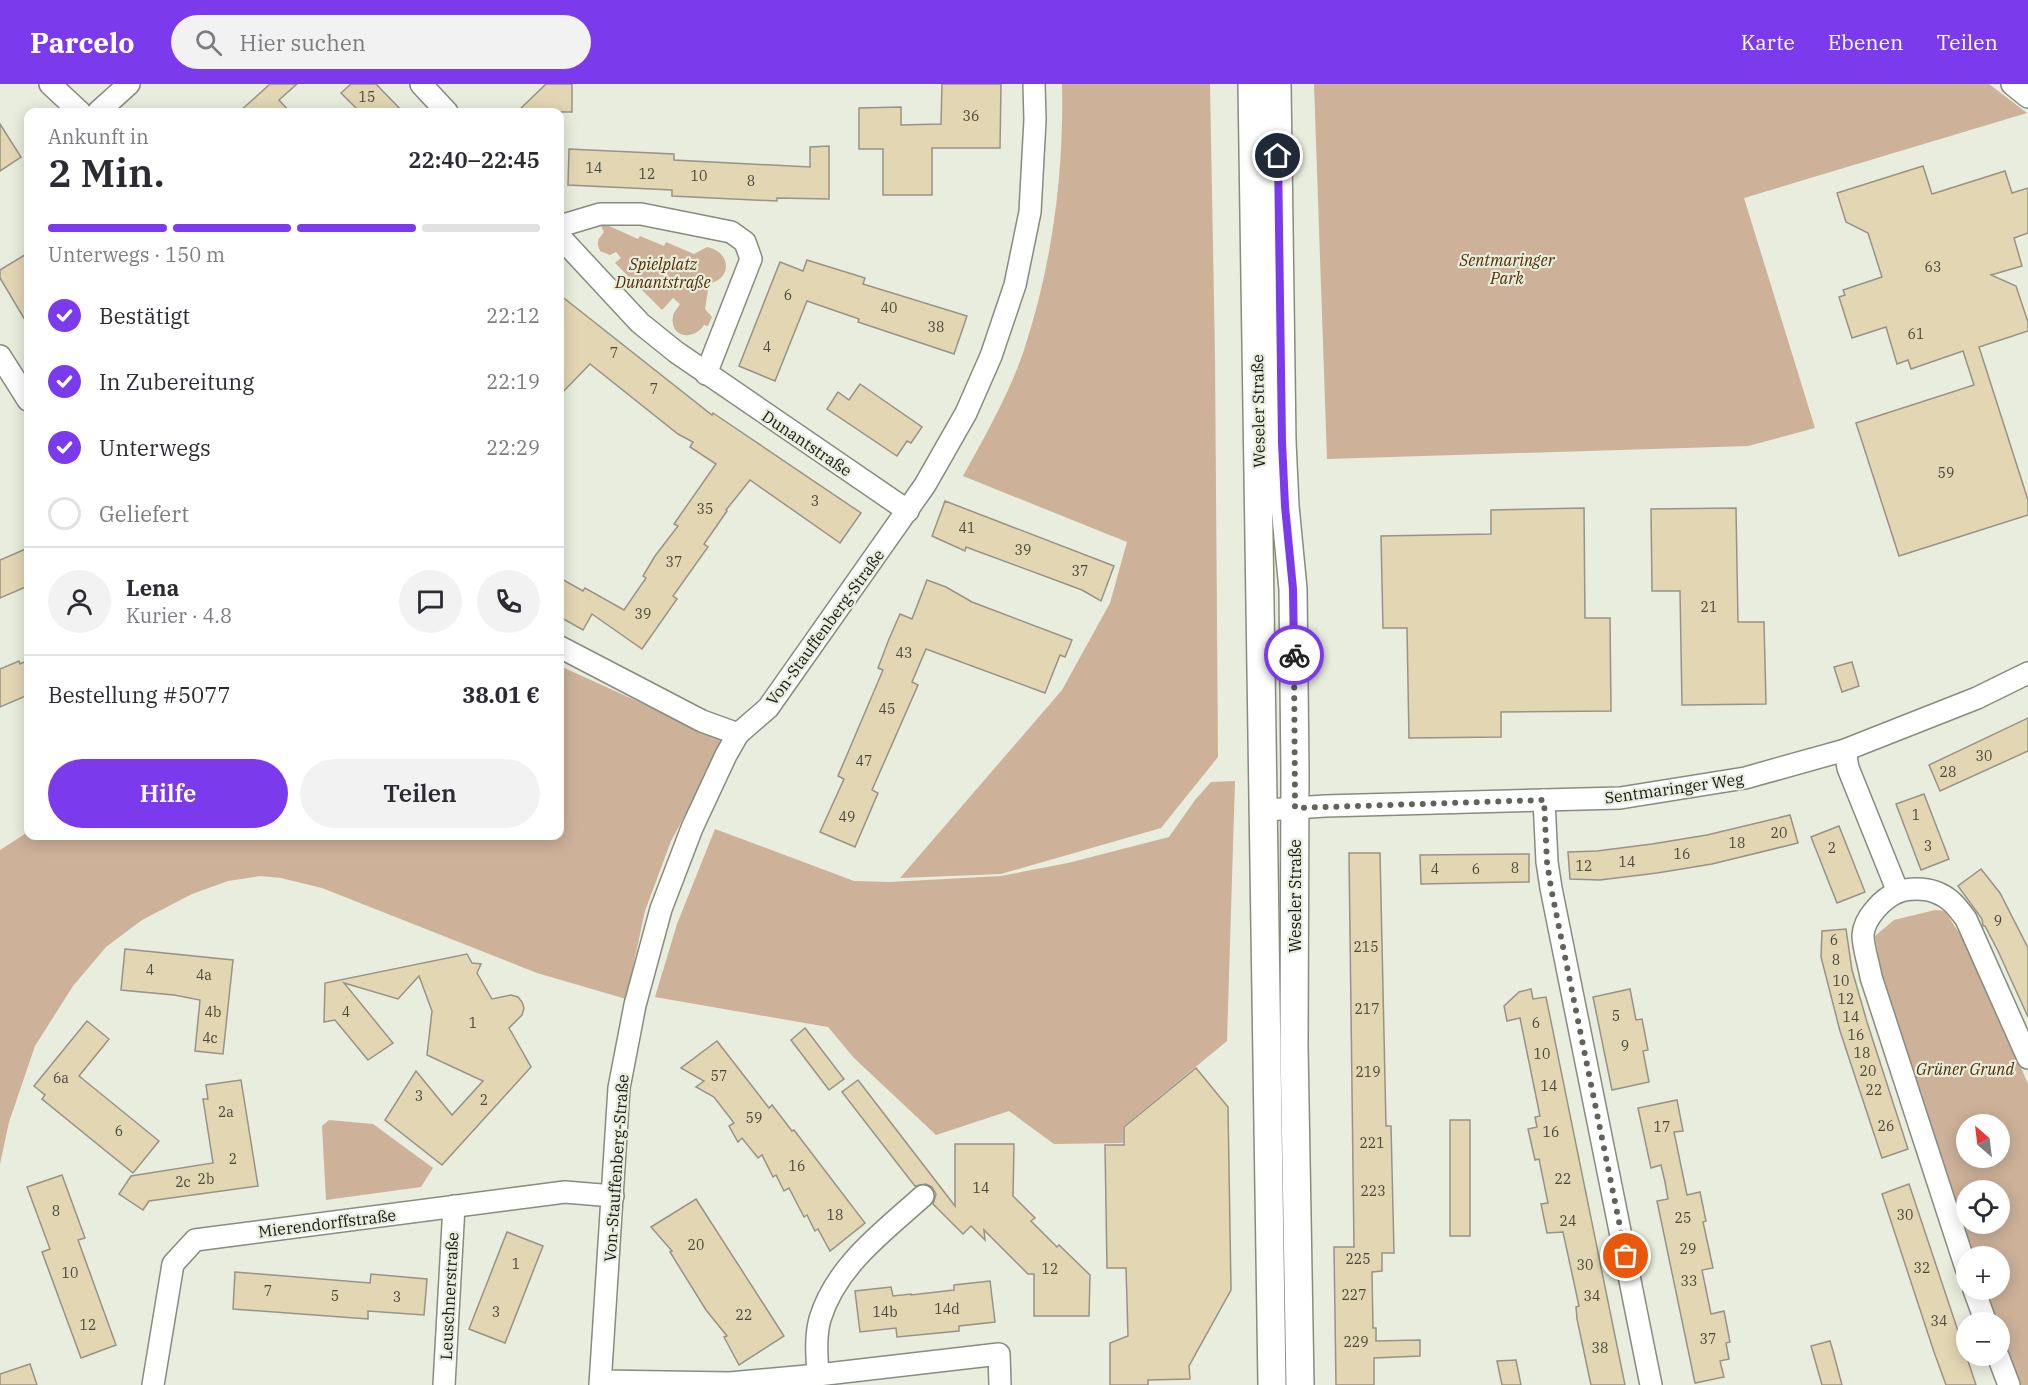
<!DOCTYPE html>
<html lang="de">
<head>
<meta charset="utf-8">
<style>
	body { margin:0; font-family:"IBM Plex Serif",serif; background:#f2f2f3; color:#2b2b33; height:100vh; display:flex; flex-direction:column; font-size:22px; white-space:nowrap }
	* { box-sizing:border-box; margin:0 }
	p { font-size:20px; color:#7c7c81 }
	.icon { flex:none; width:33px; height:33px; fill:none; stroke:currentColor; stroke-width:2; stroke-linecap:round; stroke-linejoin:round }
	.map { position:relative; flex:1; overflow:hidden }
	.side { position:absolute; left:24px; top:24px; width:540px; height:732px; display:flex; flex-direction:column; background:#fff; border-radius:12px; box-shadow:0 3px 15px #0003 }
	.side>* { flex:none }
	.needle { width:39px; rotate:332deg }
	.fabs { position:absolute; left:1956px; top:1030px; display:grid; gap:12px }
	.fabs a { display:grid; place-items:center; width:54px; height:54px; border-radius:50%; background:#fff; box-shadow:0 3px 15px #0003; font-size:30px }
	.pin { position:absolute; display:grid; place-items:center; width:51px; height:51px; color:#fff; margin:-26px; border:3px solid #fff; border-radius:50%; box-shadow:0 2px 6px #0007 }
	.courier { position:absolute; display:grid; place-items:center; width:60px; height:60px; margin:-30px; border:4px solid #7c3aed; border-radius:50%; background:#fff; color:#222; box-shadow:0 2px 8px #0007 }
	.head em { font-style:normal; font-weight:600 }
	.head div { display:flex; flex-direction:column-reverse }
	.head { display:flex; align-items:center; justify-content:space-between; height:102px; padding:0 24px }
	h1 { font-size:39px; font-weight:600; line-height:45px }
	.bar { display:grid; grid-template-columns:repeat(4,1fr); gap:9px 6px; align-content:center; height:72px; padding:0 24px }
	.bar i { height:8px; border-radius:4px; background:#e1e1e2 }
	.bar .active { background:#7c3aed }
	.bar p { grid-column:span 4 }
	.line { display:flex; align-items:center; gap:15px; padding:0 24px; border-top:2px solid #e1e1e2 }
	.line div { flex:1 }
	.round { display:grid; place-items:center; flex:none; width:63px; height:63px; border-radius:32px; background:#f2f2f3 }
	ol { padding:0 24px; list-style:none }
	li { display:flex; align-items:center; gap:18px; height:66px }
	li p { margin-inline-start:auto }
	li .icon { padding:6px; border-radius:50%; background:#7c3aed; color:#fff; stroke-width:4 }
	li:last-child { color:#7c7c81 }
	li i { width:33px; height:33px; border:3px solid #e1e1e2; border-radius:50% }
	.primary-button { display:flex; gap:12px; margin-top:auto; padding:12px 24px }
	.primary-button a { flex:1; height:69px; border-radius:36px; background:#7c3aed; color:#fff; font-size:24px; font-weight:600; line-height:69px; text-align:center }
	.primary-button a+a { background:#f2f2f3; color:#2b2b33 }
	header { display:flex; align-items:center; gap:36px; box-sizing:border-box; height:84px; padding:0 30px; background:#7c3aed; color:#fff }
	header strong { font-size:28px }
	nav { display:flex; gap:33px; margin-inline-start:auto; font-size:21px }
	.search { width:420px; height:54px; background:#f2f2f3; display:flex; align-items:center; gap:15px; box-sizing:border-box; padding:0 21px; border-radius:33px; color:#7c7c81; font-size:22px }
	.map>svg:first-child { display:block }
	.green { fill:#cdb199; fill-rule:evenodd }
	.building { fill:#e2d6b3; stroke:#989386; stroke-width:1.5 }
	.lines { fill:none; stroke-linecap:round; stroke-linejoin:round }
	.minor-casing { stroke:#878c7e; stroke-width:24 }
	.major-casing { stroke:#878c7e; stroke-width:30 }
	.minor { stroke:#fff; stroke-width:21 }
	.major { stroke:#fff; stroke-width:27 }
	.done { stroke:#60635a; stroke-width:6; stroke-dasharray:0 10.8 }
	.route { stroke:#7c3aed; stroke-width:8 }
	.labels { text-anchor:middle; stroke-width:4.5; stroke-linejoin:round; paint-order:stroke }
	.number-label { font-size:14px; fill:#49483b }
	.park-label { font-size:16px; font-style:italic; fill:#542d00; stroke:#e8eddd }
	.street-label { font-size:16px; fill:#161813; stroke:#e8eddd }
</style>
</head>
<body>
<header>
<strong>Parcelo</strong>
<div class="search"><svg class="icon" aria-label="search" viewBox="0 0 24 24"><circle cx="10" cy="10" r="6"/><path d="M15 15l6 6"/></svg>Hier suchen</div>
<nav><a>Karte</a><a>Ebenen</a><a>Teilen</a></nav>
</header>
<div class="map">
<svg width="2028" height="1301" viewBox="0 0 2028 1301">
	<rect width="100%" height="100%" fill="#e8eddd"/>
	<g class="green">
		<path d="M 1062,0 L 1210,0 L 1215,272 L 1218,673 L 1161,744 L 1001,790 L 900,794 L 1062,606 L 1110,519 L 1127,458 L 963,392 C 985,352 1008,312 1023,269 C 1052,182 1064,92 1062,0 Z"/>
		<polygon points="1314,0 1989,0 2027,29 1744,114 1815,344 1748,362 1327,375"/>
		<path d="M 607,139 L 609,142 L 638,155 L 640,152 L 664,162 L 666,158 L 694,170 L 707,163 C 731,168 733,194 709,200 L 705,225 L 712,233 L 708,242 L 704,241 C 693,258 669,253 673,232 C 674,227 678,224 680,220 L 673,214 L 662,226 L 615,179 L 621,174 L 616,168 L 610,171 L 600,167 C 596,157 598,156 604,148 L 601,142 Z"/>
		<polygon points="560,582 725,657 671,757 645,827 626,915 537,889 322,804 281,794 260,792 228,797 192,810 142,836 106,863 73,902 35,962 9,1038 0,1080 0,766 28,748 28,752 560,752"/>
		<polygon points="1235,697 1227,957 1123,1043 1123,1059 1054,1060 1009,1027 936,1051 854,974 828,943 655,913 677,840 715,745 854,797 890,798 1001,792 1068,779 1169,753 1195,716 1211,698"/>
		<path d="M 1935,826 L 1945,827 L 1968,863 L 2028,1000 L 2028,1301 L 2016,1301 L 2000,1251 L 2000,1239 L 1996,1239 L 1985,1206 L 2000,1206 L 2000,1173 L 1974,1173 L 1884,906 L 1875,852 L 1894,836 ZM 1966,1041 L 2000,1041 L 2000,1074 L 1966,1074 ZM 1966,1107 L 2000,1107 L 2000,1140 L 1966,1140 Z"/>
		<polygon points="329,1036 373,1040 433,1084 421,1103 326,1116 322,1042"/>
	</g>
	<g class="building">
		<polygon points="270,0 297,0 279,16 290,28 239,28"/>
		<polygon points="351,0 376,0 403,28 360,28 341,9"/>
		<polygon points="546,0 572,0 572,28 517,28"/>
		<polygon points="942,0 1001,0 1000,64 932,64 932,111 883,111 883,65 859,65 859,24 901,23 901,41 941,40"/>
		<polygon points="0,40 21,73 0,87"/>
		<polygon points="829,62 829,115 777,114 777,117 672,112 672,106 568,101 569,65 674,70 674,76 810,83 810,63"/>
		<polygon points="1923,82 1932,110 2005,87 2012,109 2028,104 2028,149 2014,154 2022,182 1991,191 2016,202 2028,238 2028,247 1979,263 2028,416 2028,431 1899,472 1856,339 1974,301 1963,267 1911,285 1908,276 1897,280 1886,243 1852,254 1839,213 1845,211 1843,206 1882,193 1868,149 1846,138 1837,109"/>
		<polygon points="28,169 28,241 0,194 0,186"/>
		<polygon points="807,176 865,194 863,200 967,232 954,270 858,238 859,235 807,217 775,297 739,282 780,178 803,187"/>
		<polygon points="560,211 712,331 713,329 861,429 840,459 750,396 726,426 727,427 704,460 708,463 673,512 677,515 642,565 592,530 583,546 560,533 560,494 583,507 585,504 624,526 646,494 643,492 655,472 678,442 674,440 716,380 690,363 693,358 678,350 590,280 560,311"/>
		<polygon points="860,300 922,343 911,359 907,357 897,372 827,325 838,308 849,316"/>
		<polygon points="945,417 1114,482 1101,517 1082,506 966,463 965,467 932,452"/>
		<polygon points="1584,424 1585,534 1610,534 1611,627 1501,628 1501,653 1409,654 1407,544 1383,544 1381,452 1491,450 1491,426"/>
		<polygon points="1736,424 1738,538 1764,538 1766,620 1682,621 1680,507 1652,507 1651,425"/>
		<polygon points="28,464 28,502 0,514 0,476"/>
		<polygon points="927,496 946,503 972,518 1072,556 1065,573 1060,571 1045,609 926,565 912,598 918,601 872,706 878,709 855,763 820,748 844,695 838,692 883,586 878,584 889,555 900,530 912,535"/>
		<polygon points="28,576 28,611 0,623 0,585 19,577 20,580"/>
		<polygon points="1852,578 1859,602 1842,608 1834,583"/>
		<polygon points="2028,634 2028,667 1940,707 1929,681"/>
		<polygon points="1924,710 1949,775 1921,786 1896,720"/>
		<polygon points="1790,731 1798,759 1712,780 1657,789 1600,796 1570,795 1568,768 1597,767 1652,760 1707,751"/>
		<polygon points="1839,742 1865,808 1837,819 1811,753"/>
		<polygon points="1349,769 1380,769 1386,1042 1391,1042 1394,1169 1382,1169 1382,1187 1372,1188 1373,1244 1376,1244 1376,1257 1420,1256 1420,1272 1374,1274 1374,1301 1336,1301 1334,1163 1354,1163"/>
		<polygon points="1529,770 1529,798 1421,800 1420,771"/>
		<polygon points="1981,785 2000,809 2028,864 2028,933 1998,867 1985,842 1983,842 1982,835 1958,802"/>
		<polygon points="1846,845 1852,886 1867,938 1908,1065 1882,1074 1840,947 1821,873 1822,847"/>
		<polygon points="125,865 233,876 223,970 195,967 200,916 174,911 121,906"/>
		<polygon points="467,870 472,879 481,880 477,889 492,915 511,911 518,913 522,918 524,924 522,931 509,944 531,983 442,1081 385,1036 416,987 452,1031 483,997 427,971 432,927 419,892 398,915 344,899 393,959 368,976 335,936 324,938 325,899"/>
		<polygon points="1531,905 1533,915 1546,913 1625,1301 1591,1301 1577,1235 1576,1223 1579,1222 1563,1148 1547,1149 1541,1120 1548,1119 1539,1075 1535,1076 1528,1045 1537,1043 1535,1033 1540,1032 1520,934 1507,937 1504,922 1519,908"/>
		<polygon points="1630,905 1636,936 1642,935 1648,966 1643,967 1649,998 1612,1006 1593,913"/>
		<polygon points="87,937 109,955 79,992 159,1057 133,1089 42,1015 45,1011 34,1002"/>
		<polygon points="805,944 844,995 829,1006 791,956"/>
		<polygon points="717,957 769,1024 772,1021 792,1047 794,1046 865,1139 830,1167 818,1145 815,1147 807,1131 804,1133 789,1104 784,1107 776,1091 773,1093 762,1071 758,1074 742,1054 738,1058 729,1042 734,1039 714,1013 696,1003 704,997 681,984"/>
		<polygon points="1196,984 1228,1023 1231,1206 1189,1282 1190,1295 1148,1296 1148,1301 1110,1301 1110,1259 1128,1252 1126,1184 1107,1184 1105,1061 1124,1061 1124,1043"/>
		<polygon points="241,996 258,1102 149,1117 143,1126 119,1110 131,1092 213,1079 203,1015 208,1015 206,1001"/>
		<polygon points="858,996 955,1122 955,1060 1014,1060 1013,1112 1035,1134 1031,1137 1057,1163 1059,1161 1090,1191 1089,1232 1034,1232 1034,1190 1028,1190 984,1146 985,1156 971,1142 963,1150 933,1120 936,1110 932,1103 926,1100 915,1102 911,1097 842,1008"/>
		<polygon points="1677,1016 1683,1047 1674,1048 1687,1111 1700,1108 1706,1137 1703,1138 1713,1184 1702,1186 1711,1230 1724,1227 1730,1258 1726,1259 1729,1275 1720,1277 1724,1293 1695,1299 1657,1117 1668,1115 1665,1098 1661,1081 1651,1084 1638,1024"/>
		<rect x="1450" y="1036" width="20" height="116"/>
		<polygon points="62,1091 85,1154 78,1156 116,1261 81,1274 42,1168 50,1165 27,1103"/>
		<polygon points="1909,1100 1976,1301 1946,1301 1934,1268 1882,1110"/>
		<polygon points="696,1115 784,1252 739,1281 724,1253 727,1252 706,1226 670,1168 672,1167 651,1143"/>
		<polygon points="507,1148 543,1162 505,1259 469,1245"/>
		<polygon points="235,1188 370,1199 371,1190 427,1195 424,1231 368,1227 368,1235 233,1225"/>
		<polygon points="990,1197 995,1238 959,1242 959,1247 897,1253 896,1244 860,1248 855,1207 891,1203 893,1212 911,1210 911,1211 954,1206 954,1201"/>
		<polygon points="1830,1257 1833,1267 1842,1301 1822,1301 1811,1262"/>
		<polygon points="1516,1276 1521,1301 1502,1301 1497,1277"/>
		<polygon points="30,1280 37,1301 0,1301 0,1290"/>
	</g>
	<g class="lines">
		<defs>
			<g id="minor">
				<polyline points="50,0 80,28"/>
				<polyline points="421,0 447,28"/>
				<polyline points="2012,0 2028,13"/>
				<polyline points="98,28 129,0"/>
				<polyline points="560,142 600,130 641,130 731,148 745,158 751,175 706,290"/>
				<polyline points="560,153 640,239 676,268 908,427"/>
				<polyline points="0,272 28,316"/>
				<polyline points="560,563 702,637 738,650"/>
				<polyline points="1845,666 1848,684 1898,808"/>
				<polyline points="1544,716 1547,778 1551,804 1651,1301"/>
				<polyline points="1265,726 1325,722 1620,714 1745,694 1845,666 1977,614 2028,589"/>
				<path d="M 1966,1184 L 1871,893 C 1869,880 1863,864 1863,851 C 1864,834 1883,814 1898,808 C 1908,804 1925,804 1935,808 C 1950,813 1957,823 1966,835 L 2028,974"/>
				<polyline points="1974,1206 1986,1239"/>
				<polyline points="1998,1272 2009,1301"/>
				<path d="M 818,1291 C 817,1273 815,1253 820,1235 C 836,1182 883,1148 923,1112"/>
				<polyline points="601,1297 730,1299 818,1291 999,1270 1000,1301"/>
				<polyline points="153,1301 173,1180 195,1156 565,1108 613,1112"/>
				<polyline points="444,1301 454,1122"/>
				<polyline points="600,1301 619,1004 635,921 661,825 692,744 726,671 738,650 768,624 925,401 966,329 991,272 1015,201 1030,128 1035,36 1034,0"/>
			</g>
			<g id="major">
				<polyline points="1252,0 1272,1301"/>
				<polyline points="1277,0 1282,358 1285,422 1293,505 1295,689 1294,962 1300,1301"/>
			</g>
		</defs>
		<use href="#minor" class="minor-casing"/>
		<use href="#major" class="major-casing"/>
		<use href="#minor" class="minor"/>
		<use href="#major" class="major"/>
	</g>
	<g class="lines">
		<polyline class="done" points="1294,571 1295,724 1544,716 1547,778 1551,804 1626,1172"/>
		<polyline class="route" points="1278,72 1282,358 1285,422 1293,505 1294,571"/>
	</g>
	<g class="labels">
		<g class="number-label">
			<text x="367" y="18">15</text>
			<text x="971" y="37">36</text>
			<text x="594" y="89">14</text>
			<text x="647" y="95">12</text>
			<text x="699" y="97">10</text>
			<text x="751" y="102">8</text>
			<text x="1933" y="188">63</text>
			<text x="788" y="216">6</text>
			<text x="889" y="229">40</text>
			<text x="936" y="248">38</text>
			<text x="1916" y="255">61</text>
			<text x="767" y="268">4</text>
			<text x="614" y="274">7</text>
			<text x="654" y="310">7</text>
			<text x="1946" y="394">59</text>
			<text x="815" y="422">3</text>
			<text x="705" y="430">35</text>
			<text x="967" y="449">41</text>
			<text x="1023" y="471">39</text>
			<text x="674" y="483">37</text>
			<text x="1080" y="492">37</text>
			<text x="1709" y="528">21</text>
			<text x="643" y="535">39</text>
			<text x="904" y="574">43</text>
			<text x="887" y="630">45</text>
			<text x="1984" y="677">30</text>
			<text x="864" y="682">47</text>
			<text x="1948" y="693">28</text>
			<text x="1916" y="736">1</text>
			<text x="847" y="738">49</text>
			<text x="1779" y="754">20</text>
			<text x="1737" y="764">18</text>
			<text x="1928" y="767">3</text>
			<text x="1832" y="769">2</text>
			<text x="1682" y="775">16</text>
			<text x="1627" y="783">14</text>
			<text x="1584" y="787">12</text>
			<text x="1515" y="789">8</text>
			<text x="1435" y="790">4</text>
			<text x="1476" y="790">6</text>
			<text x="1998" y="842">9</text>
			<text x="1834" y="861">6</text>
			<text x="1366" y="868">215</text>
			<text x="1836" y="881">8</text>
			<text x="150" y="891">4</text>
			<text x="204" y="896">4a</text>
			<text x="1841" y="902">10</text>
			<text x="1846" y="920">12</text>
			<text x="1367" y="930">217</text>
			<text x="213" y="933">4b</text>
			<text x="346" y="933">4</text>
			<text x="1616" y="937">5</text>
			<text x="1851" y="938">14</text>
			<text x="473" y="944">1</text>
			<text x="1536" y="944">6</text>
			<text x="1856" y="956">16</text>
			<text x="210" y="959">4c</text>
			<text x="1625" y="967">9</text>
			<text x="1862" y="974">18</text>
			<text x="1542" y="975">10</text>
			<text x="1868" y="992">20</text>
			<text x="1368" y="993">219</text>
			<text x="719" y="997">57</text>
			<text x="61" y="999">6a</text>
			<text x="1549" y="1007">14</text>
			<text x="1874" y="1011">22</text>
			<text x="419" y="1017">3</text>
			<text x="484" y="1021">2</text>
			<text x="226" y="1033">2a</text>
			<text x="754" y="1039">59</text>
			<text x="1886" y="1047">26</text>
			<text x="1662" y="1048">17</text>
			<text x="119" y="1052">6</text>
			<text x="1551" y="1053">16</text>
			<text x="1372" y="1064">221</text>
			<text x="233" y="1080">2</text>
			<text x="797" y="1087">16</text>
			<text x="206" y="1100">2b</text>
			<text x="1563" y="1100">22</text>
			<text x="183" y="1103">2c</text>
			<text x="981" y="1109">14</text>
			<text x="1373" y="1112">223</text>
			<text x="56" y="1132">8</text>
			<text x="835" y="1136">18</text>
			<text x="1905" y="1136">30</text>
			<text x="1683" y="1139">25</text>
			<text x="1568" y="1142">24</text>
			<text x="696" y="1166">20</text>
			<text x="1688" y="1170">29</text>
			<text x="1358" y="1180">225</text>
			<text x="516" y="1185">1</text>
			<text x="1585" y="1186">30</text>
			<text x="1922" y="1189">32</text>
			<text x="1050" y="1190">12</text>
			<text x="70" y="1194">10</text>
			<text x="1689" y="1202">33</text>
			<text x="268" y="1212">7</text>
			<text x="1354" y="1216">227</text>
			<text x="335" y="1217">5</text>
			<text x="1592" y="1217">34</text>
			<text x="397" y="1218">3</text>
			<text x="947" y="1230">14d</text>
			<text x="496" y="1233">3</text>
			<text x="885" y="1233">14b</text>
			<text x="744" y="1236">22</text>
			<text x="1939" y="1242">34</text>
			<text x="88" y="1246">12</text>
			<text x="1708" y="1260">37</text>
			<text x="1356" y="1263">229</text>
			<text x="1600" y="1269">38</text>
		</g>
		<g class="park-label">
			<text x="1507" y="182">Sentmaringer<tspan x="1507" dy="18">Park</tspan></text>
			<text x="663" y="186">Spielplatz<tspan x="663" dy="18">Dunantstraße</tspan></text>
			<text x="1965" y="991">Grüner Grund</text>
		</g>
		<g class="street-label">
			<text transform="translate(1258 327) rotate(-91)" y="6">Weseler Straße</text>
			<text transform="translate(807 359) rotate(34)" y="6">Dunantstraße</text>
			<text transform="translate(825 543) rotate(-54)" y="6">Von-Stauffenberg-Straße</text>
			<text transform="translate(1674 704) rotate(-8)" y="6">Sentmaringer Weg</text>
			<text transform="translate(1295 812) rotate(-90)" y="6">Weseler Straße</text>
			<text transform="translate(616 1084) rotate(-86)" y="6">Von-Stauffenberg-Straße</text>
			<text transform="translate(327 1139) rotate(-7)" y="6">Mierendorffstraße</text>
			<text transform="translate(449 1212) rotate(-87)" y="6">Leuschnerstraße</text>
		</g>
	</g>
</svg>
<div class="fabs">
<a><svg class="needle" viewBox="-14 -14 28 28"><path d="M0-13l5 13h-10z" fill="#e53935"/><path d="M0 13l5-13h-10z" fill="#7c7c81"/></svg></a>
<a><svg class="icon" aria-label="locate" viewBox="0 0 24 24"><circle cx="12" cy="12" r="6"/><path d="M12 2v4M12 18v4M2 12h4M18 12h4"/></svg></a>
<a>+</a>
<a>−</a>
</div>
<div class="pin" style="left:1626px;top:1172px;background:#ea580c"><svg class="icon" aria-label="bag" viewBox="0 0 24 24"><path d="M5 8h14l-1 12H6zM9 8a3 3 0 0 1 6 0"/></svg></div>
<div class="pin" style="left:1278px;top:72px;background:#1f2937"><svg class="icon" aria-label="home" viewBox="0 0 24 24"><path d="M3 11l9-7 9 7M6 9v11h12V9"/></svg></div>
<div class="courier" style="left:1294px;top:571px"><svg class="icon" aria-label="bike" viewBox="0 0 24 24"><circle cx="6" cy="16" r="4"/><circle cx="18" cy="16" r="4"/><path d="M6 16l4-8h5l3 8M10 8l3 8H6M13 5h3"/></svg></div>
<section class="side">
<div class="head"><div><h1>2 Min.</h1><p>Ankunft in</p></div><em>22:40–22:45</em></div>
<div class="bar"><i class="active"></i><i class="active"></i><i class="active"></i><i></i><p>Unterwegs · 150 m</p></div>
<ol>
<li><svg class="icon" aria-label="check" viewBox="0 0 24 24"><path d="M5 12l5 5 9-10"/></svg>Bestätigt<p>22:12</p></li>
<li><svg class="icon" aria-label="check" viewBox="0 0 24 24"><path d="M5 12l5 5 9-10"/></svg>In Zubereitung<p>22:19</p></li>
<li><svg class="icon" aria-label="check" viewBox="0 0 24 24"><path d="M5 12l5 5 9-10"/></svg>Unterwegs<p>22:29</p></li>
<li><i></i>Geliefert</li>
</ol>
<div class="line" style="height:108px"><a class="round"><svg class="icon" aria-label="person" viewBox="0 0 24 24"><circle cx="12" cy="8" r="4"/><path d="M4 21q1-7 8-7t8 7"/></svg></a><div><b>Lena</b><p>Kurier · 4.8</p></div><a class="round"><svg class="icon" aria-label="chat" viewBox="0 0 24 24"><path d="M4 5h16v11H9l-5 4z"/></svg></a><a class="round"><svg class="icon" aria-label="phone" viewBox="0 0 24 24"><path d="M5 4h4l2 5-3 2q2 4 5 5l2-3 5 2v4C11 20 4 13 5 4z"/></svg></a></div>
<div class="line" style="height:78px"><div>Bestellung #5077</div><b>38.01 €</b></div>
<div class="primary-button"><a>Hilfe</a><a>Teilen</a></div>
</section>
</div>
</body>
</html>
